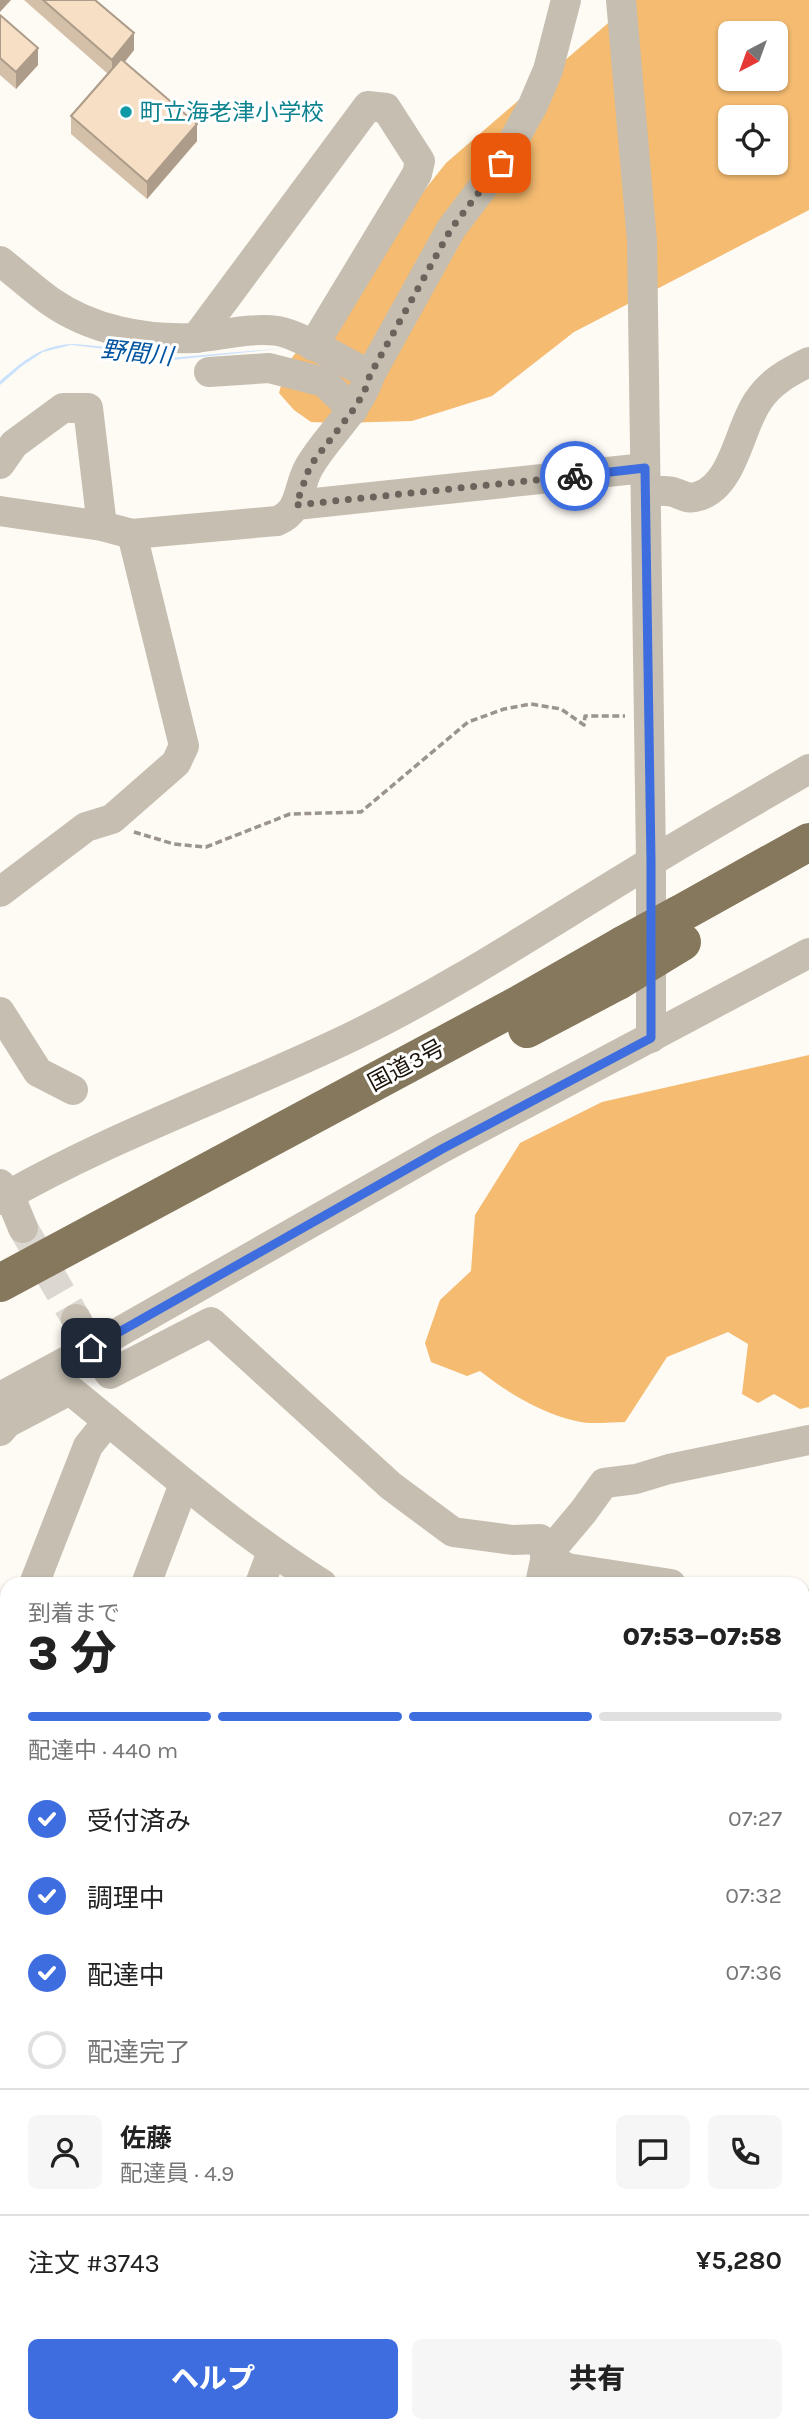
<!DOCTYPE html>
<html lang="ja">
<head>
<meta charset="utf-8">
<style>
	body { margin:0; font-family:Karla,"Noto Sans JP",sans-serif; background:#f6f6f6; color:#222; height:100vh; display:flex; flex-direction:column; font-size:26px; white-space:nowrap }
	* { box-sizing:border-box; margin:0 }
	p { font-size:23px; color:#767676 }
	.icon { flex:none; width:38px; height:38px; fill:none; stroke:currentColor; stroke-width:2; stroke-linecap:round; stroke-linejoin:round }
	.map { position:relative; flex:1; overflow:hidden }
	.drawer { position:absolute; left:0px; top:1577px; width:810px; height:856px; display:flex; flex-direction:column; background:#fff; border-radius:21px 21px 0 0; box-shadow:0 2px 5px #0004 }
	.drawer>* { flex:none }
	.needle { width:46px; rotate:221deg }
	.tools { position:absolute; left:718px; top:21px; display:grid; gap:14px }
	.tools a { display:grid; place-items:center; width:70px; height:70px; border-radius:10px; background:#fff; box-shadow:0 2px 5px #0004; font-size:35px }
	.pin { position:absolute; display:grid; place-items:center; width:60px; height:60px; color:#fff; margin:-30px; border-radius:14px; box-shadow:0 4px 10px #0006 }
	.courier { position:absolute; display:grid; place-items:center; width:70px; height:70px; margin:-35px; border:5px solid #3d6dde; border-radius:50%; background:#fff; color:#222; box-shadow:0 2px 9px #0007 }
	.overview em { font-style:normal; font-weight:800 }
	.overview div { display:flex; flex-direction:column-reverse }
	.overview { display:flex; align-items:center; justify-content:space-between; height:119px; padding:0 28px }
	h1 { font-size:46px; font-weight:800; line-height:52px }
	.bar { display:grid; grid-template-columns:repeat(4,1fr); gap:10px 7px; align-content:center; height:84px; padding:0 28px }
	.bar i { height:9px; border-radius:5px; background:#e0e0e0 }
	.bar .on { background:#3d6dde }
	.bar p { grid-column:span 4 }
	.line { display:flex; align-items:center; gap:18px; padding:0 28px; border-top:2px solid #e0e0e0 }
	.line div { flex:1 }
	.round { display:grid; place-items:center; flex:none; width:74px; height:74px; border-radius:10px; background:#f6f6f6 }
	ol { padding:0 28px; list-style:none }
	li { display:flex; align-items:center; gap:21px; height:77px }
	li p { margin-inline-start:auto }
	li .icon { padding:7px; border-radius:50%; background:#3d6dde; color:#fff; stroke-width:4 }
	li:last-child { color:#767676 }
	li i { width:38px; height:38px; border:4px solid #e0e0e0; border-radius:50% }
	.action { display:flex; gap:14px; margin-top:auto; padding:14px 28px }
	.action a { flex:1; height:80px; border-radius:10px; background:#3d6dde; color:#fff; font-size:28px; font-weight:800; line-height:80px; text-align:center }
	.action a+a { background:#f6f6f6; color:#222 }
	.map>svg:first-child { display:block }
	.forest { fill:#f4bb71; fill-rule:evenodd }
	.water { fill:#cbe2fd }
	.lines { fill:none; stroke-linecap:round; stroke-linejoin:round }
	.minor-tunnel { stroke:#dcd8d1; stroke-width:30; stroke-dasharray:30 15; stroke-linecap:butt }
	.path { stroke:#9a948d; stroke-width:3.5; stroke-dasharray:7 3.5; stroke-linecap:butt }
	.minor { stroke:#c5beb1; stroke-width:30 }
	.highway { stroke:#86785c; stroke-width:38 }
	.highway-bridge { stroke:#86785c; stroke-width:38 }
	.wall { fill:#d4c0a9 }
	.shaded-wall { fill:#ac9c89 }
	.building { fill:#f6dfc4; stroke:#ac9c89; stroke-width:2 }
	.done { stroke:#6b645c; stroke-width:7; stroke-dasharray:0 12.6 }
	.route { stroke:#3d6dde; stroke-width:9 }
	.culture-dot { fill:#0f9aa8; stroke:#fff; stroke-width:2.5 }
	.labels { text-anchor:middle; stroke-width:6; stroke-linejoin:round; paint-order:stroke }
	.culture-label { font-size:23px; fill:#0d838f; stroke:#fff; text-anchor:start }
	.street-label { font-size:23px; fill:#1c140a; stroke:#fff }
	.water-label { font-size:24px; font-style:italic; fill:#00539f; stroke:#fff }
</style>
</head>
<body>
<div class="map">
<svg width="809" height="2431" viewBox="0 0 809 2431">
	<rect width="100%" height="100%" fill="#fefaf4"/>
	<g class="forest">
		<path d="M 631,0 L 809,0 L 809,210 L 574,332 L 492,396 L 412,421 L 337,423 L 311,422 L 294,410 L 279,393 L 287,364 L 446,163 L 607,24 ZM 730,33 L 775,33 L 775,79 L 730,79 ZM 730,117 L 775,117 L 775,163 L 730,163 Z"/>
		<path d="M 809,1055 L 809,1407 L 800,1409 L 774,1394 L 758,1403 L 742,1394 L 748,1344 L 728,1332 L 667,1357 L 625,1422 C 610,1422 591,1425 576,1421 C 541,1413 508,1393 480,1371 L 467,1376 L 431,1362 L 425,1343 L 440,1300 L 471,1271 L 475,1215 L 520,1143 L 602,1102 Z"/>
		<polygon points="803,2345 809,2345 809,2431 714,2431 721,2426 803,2426"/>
	</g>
	<path class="water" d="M 75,344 L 107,347 L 132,357 L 156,359 L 286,348 L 163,361 L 131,359 L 106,349 L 71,345 L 43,352 L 22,366 L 0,385 L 0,381 C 23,361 42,344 75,344 Z"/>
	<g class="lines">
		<polyline class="minor-tunnel" points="23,1228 76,1319"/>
		<polyline class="path" points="134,832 174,844 206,847 290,814 361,812 468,722 504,709 531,704 561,709 584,725 585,716 625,716"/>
		<g class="minor">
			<polyline points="621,0 642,241 651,861 651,1038"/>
			<path d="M 0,261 C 17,274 33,289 50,301 C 91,330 144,340 193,338 C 221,336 250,327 278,331 C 301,335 348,364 370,375"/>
			<polyline points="196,338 368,106 386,108 420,161 417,174 313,346"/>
			<polyline points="209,372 269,368 324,382 353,410"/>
			<polyline points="0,464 14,444 63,408 88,408 102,526"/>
			<path d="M 646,491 C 654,491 665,490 673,492 C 683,495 688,500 699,496 C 734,485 739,428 758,401 C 770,382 789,372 809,362"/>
			<polyline points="296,505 645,468"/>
			<path d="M 0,511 L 102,526 L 132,534 L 277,521 C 302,511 297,488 309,467 C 328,434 358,412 370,375 L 451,229 L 501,163 L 533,105 L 548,70 L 566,0"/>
			<polyline points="0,892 86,827 112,819 176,763 184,746 132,534"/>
			<polyline points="0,1012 38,1072 73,1090"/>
			<polyline points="0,1184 9,1194 23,1228"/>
			<path d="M 0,1200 C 112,1135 235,1093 351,1037 C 448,990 539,930 631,874 C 689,838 749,804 809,769"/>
			<polyline points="76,1319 91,1348 110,1374 211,1322 391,1486 453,1532 513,1540 540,1539 546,1556 567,1568 671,1584"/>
			<polyline points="0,1397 91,1348 442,1148 809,953"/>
			<path d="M 0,1431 L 7,1423 L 70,1390 C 153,1457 232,1527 322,1584"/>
			<polyline points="34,1584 88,1446 108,1421"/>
			<polyline points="146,1584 184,1484"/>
			<polyline points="260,1584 272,1552"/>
			<polyline points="540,1584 546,1556 583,1512 604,1483 636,1479 669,1469 809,1440"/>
			<polyline points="803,1604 809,1605"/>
			<polyline points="7,1655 2,1668 7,1680"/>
			<polyline points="803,1766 809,1768"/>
			<polyline points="0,1788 7,1781"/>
			<polyline points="0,1844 7,1845"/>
			<polyline points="0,1951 7,1952"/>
			<polyline points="0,2087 7,2088"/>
			<polyline points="0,2239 2,2223"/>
			<polyline points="0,2358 7,2359"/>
			<polyline points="356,2426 366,2431"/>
			<polyline points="413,2431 416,2426"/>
		</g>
		<g class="highway">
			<polyline points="678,915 809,842"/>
			<polyline points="527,1029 618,981"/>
			<polyline points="0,1283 516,1006 623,945"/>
		</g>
		<g class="highway-bridge">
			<polyline points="623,945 678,915"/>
			<polyline points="618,981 682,942"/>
		</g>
	</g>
	<g class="wall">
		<polygon points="24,0 95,0 134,50 125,62 197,141 147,199 71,134 71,116 108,74"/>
		<polygon points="0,15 38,65 16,89 0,75"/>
	</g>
	<g class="shaded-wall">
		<polygon points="0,0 11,0 0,12"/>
		<polygon points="134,33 134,50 112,77 112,60"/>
		<polygon points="38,48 38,65 16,89 16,72"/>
		<polygon points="197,124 197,141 147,199 147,182"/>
	</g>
	<g class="building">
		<polygon points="43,0 95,0 134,33 112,60"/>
		<polygon points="0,15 38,48 16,72 0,58"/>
		<polygon points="121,59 197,124 147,182 71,116"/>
	</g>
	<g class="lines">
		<polyline class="done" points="501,163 451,229 370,375 364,393 353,410 310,466 296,505 575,476"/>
		<polyline class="route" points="91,1348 442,1149 651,1038 651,861 645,468 575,476"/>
	</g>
	<circle class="culture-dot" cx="126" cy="112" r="7"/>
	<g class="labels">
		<g class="culture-label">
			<text x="140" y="120">町立海老津小学校</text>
		</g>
		<g class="street-label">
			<text transform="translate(406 1065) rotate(-28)" y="8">国道3号</text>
		</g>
		<g class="water-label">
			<text transform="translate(137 353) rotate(6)" y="8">野間川</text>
		</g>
	</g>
</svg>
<div class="tools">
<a><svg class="needle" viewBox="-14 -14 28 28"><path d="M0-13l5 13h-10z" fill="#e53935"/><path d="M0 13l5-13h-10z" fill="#767676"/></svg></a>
<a><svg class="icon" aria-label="locate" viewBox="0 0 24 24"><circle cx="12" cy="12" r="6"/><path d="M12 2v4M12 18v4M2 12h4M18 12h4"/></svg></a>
</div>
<div class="pin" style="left:501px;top:163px;background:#ea580c"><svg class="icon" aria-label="bag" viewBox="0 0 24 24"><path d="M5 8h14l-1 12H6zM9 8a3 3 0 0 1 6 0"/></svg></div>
<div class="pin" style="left:91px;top:1348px;background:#1f2937"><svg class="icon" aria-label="home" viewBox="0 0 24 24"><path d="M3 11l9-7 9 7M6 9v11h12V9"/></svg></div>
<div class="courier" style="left:575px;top:476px"><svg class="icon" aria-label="bike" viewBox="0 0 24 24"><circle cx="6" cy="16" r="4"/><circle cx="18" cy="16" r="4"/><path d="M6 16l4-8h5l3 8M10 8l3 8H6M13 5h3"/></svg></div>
<section class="drawer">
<div class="overview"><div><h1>3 分</h1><p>到着まで</p></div><em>07:53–07:58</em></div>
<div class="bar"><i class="on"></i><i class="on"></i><i class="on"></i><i></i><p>配達中 · 440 m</p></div>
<ol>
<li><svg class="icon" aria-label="check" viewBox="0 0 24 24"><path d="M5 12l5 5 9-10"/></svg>受付済み<p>07:27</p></li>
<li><svg class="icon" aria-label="check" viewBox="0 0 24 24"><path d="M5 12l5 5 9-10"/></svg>調理中<p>07:32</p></li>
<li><svg class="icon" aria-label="check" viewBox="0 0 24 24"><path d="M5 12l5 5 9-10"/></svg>配達中<p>07:36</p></li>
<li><i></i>配達完了</li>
</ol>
<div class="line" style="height:126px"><a class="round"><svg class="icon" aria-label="person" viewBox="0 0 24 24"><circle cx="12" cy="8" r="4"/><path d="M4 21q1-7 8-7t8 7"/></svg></a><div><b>佐藤</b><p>配達員 · 4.9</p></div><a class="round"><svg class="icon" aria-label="chat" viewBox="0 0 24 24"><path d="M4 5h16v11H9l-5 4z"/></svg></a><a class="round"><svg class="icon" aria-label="phone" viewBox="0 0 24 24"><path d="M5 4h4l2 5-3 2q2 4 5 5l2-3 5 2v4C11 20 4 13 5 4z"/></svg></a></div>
<div class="line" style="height:91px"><div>注文 #3743</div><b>¥5,280</b></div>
<div class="action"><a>ヘルプ</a><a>共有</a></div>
</section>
</div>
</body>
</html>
